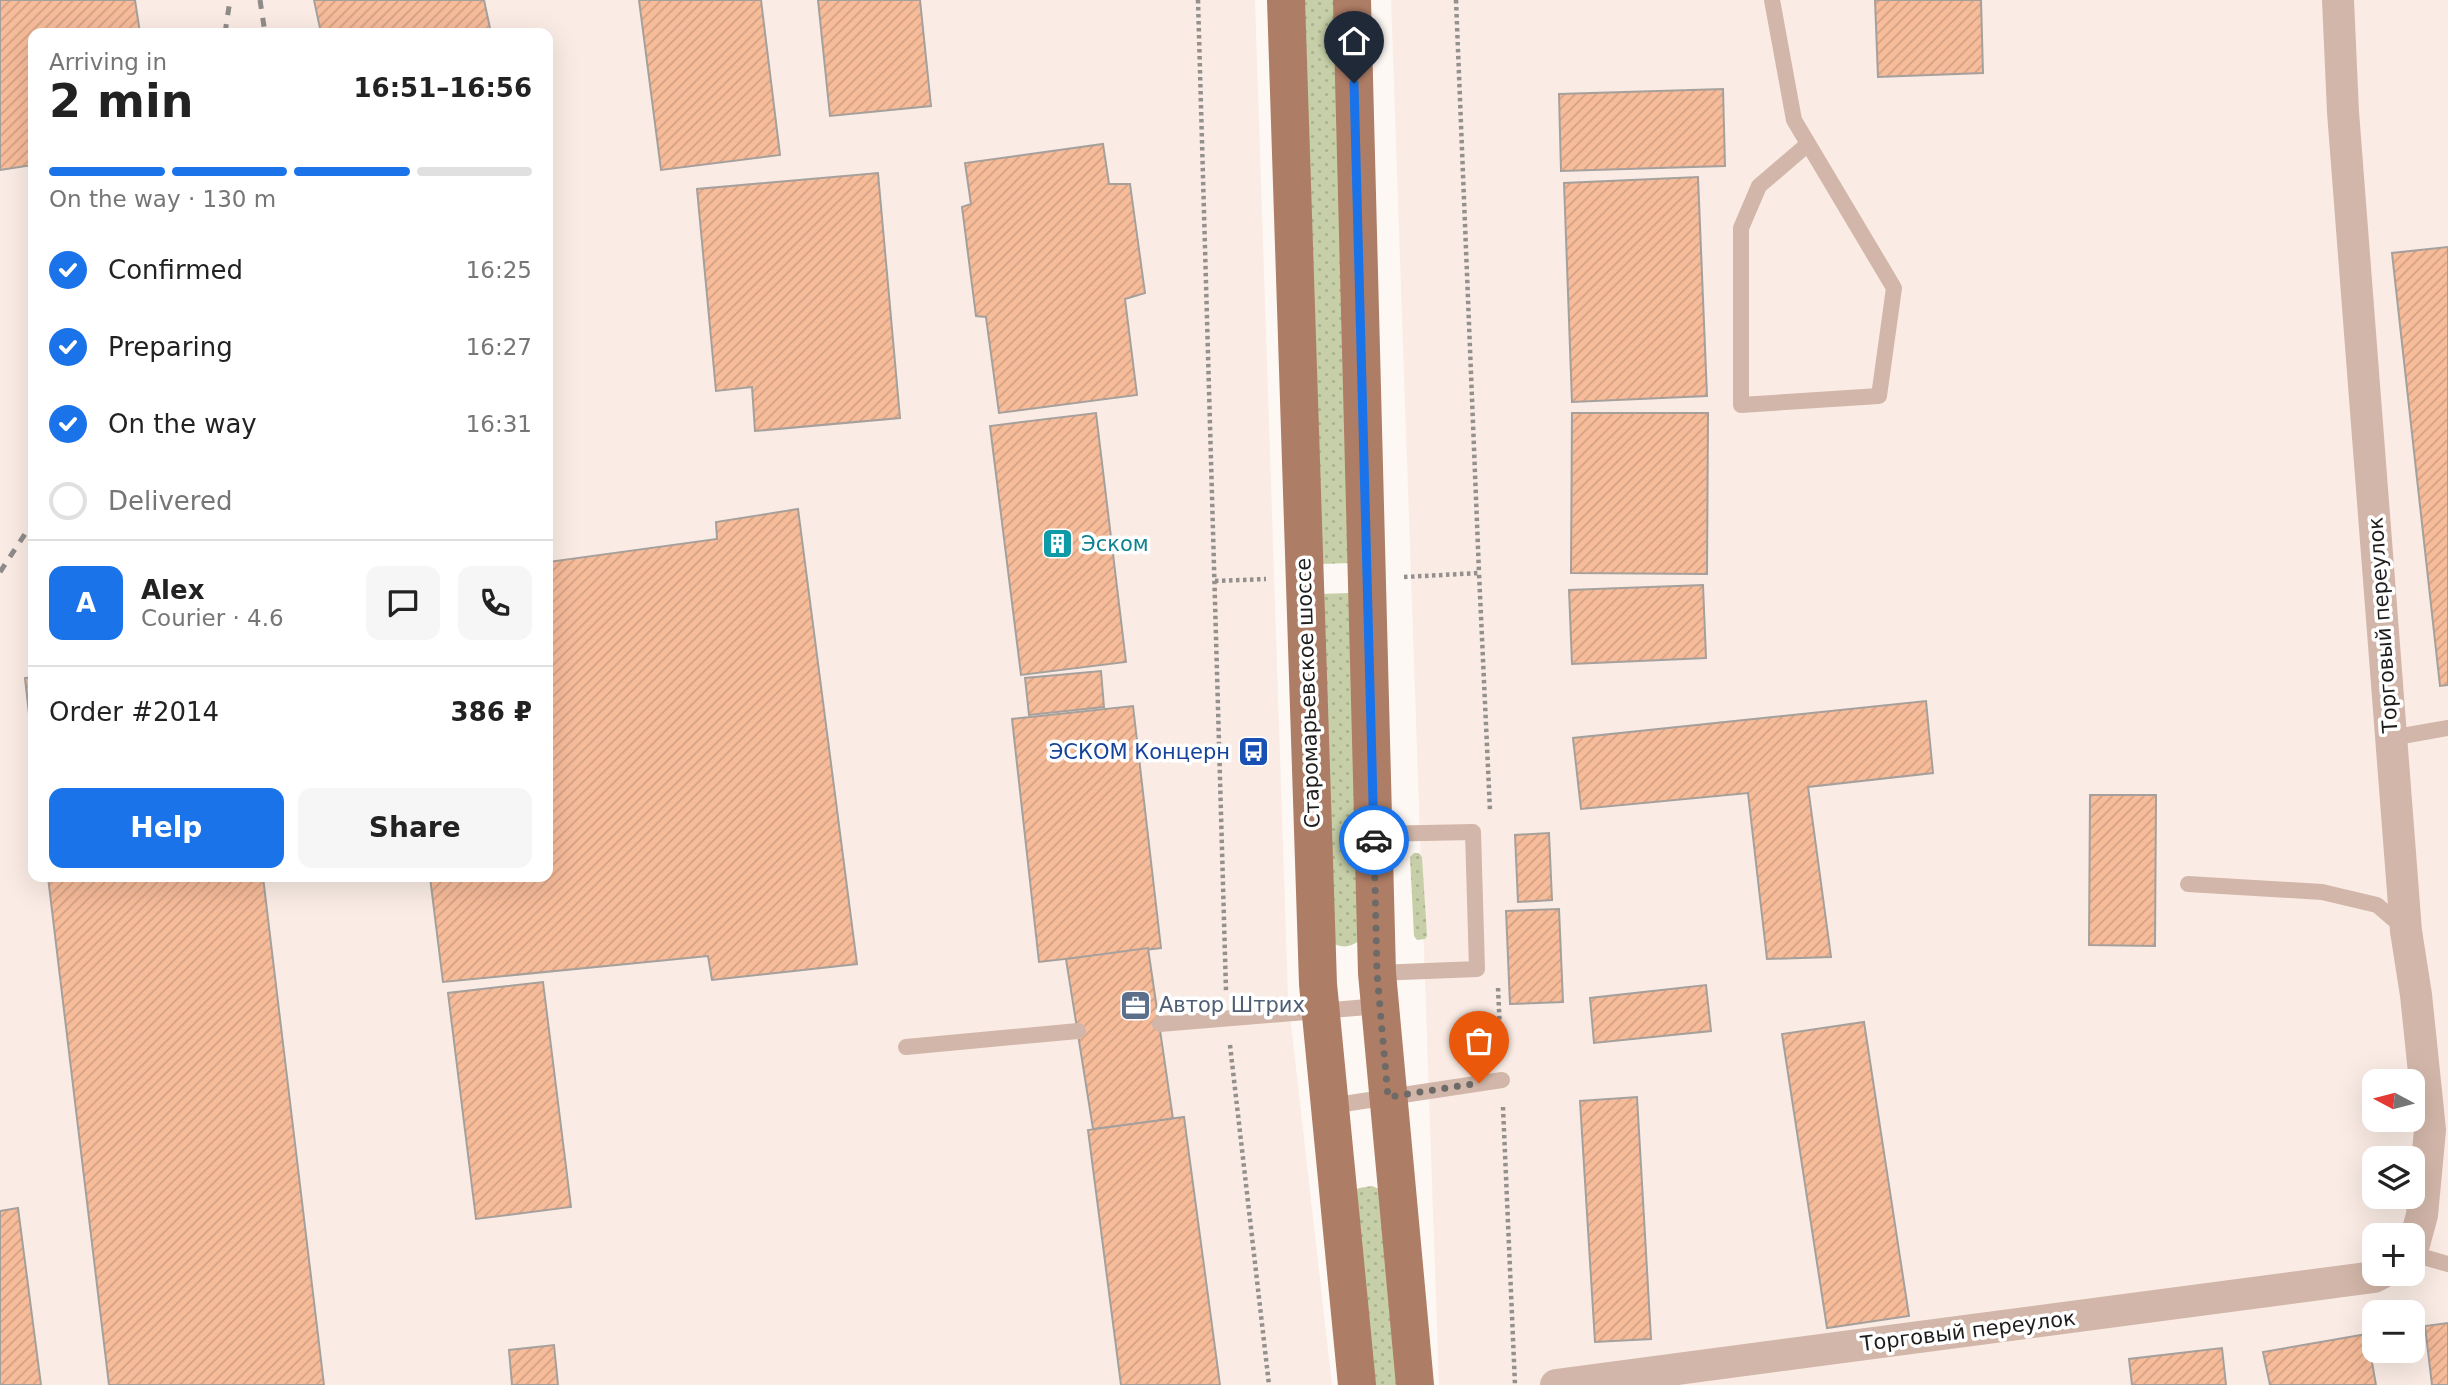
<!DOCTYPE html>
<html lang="en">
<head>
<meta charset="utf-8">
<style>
	body { margin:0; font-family:"DejaVu Sans",sans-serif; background:#f6f6f6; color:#222; height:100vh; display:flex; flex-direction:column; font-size:26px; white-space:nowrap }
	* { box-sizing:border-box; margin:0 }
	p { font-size:23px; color:#767676 }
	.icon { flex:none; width:38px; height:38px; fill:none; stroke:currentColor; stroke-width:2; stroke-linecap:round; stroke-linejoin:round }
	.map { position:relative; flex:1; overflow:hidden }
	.panel { position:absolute; left:28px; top:28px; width:525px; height:854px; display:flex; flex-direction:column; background:#fff; border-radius:14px; box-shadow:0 7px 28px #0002 }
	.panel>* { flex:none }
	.needle { width:46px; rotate:277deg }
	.controls { position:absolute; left:2362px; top:1069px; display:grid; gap:14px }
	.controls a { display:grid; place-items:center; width:63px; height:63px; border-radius:14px; background:#fff; box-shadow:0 7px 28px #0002; font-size:35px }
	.pin { position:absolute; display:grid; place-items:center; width:60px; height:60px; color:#fff; margin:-72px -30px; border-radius:50% 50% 50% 0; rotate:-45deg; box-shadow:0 0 7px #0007 }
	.pin .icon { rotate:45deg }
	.courier { position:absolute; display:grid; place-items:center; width:70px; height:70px; margin:-35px; border:5px solid #1a73e8; border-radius:50%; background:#fff; color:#222; box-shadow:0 2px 9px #0007 }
	.overview em { font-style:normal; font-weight:700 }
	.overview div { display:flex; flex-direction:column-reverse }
	.overview { display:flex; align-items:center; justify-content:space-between; height:119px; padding:0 21px }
	h1 { font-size:46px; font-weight:700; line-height:52px }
	.bar { display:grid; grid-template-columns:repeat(4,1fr); gap:10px 7px; align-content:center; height:84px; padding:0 21px }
	.bar i { height:9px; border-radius:5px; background:#e0e0e0 }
	.bar .on { background:#1a73e8 }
	.bar p { grid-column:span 4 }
	.line { display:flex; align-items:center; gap:18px; padding:0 21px; border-top:2px solid #e0e0e0 }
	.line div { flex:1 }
	.round { display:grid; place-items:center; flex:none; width:74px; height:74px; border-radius:14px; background:#f6f6f6 }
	ol { padding:0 21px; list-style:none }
	li { display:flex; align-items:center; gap:21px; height:77px }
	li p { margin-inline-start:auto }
	li .icon { padding:7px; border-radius:50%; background:#1a73e8; color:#fff; stroke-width:4 }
	li:last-child { color:#767676 }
	li i { width:38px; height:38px; border:4px solid #e0e0e0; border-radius:50% }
	.primary-button { display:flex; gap:14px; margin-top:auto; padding:14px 21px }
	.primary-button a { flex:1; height:80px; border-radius:14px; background:#1a73e8; color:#fff; font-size:28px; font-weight:700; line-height:80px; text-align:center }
	.primary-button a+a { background:#f6f6f6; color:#222 }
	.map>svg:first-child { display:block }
	.built { fill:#faece4; fill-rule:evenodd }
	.grass { fill:url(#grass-dots) }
	.building { fill:url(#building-hatch); stroke:#a6a09d; stroke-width:2 }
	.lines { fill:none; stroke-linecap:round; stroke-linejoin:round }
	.path { stroke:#94908e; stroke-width:4.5; stroke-dasharray:3.5 3.5; stroke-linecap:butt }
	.service { stroke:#d2b6a9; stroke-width:16 }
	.minor { stroke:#d2b6a9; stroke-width:32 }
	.primary { stroke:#ae7d65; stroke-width:38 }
	.rail { stroke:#8f8b89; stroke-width:5; stroke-dasharray:9 9; stroke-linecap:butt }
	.done { stroke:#6d6a68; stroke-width:7; stroke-dasharray:0 12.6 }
	.route { stroke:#1a73e8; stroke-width:9 }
	.labels { text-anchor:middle; stroke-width:7; stroke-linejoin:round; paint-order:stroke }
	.culture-label { font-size:21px; fill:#0d838f; stroke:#fff; text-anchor:start }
	.street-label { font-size:21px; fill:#1f1d1c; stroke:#fff }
	.transit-label { font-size:21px; fill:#164399; stroke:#fff; text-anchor:end }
	.service-label { font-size:21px; fill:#4e5e75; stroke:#fff; text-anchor:start }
</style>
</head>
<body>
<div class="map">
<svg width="2448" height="1385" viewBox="0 0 2448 1385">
	<defs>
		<pattern id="grass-dots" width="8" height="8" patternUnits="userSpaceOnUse" patternTransform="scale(1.75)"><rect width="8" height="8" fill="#c6cfa7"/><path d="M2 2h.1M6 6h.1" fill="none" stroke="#aab18f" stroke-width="1.8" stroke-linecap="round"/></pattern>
		<pattern id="building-hatch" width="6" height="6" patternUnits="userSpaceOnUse" patternTransform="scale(1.75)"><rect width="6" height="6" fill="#f7bc9a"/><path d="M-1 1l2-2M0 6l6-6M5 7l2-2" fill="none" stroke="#d3a184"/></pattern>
	</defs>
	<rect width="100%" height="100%" fill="#fef8f4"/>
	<g class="built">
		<path d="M 0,0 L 1255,0 L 1288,997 L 1332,1385 L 0,1385 ZM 33,33 L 548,33 L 548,877 L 33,877 Z"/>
		<path d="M 1391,0 L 2448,0 L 2448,1385 L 1439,1385 ZM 2375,1082 L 2413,1082 L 2413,1120 L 2375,1120 ZM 2375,1158 L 2413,1158 L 2413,1197 L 2375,1197 ZM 2375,1236 L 2413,1236 L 2413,1274 L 2375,1274 ZM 2375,1312 L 2413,1312 L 2413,1351 L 2375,1351 Z"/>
	</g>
	<g class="grass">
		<polygon points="1304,0 1335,0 1351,563 1320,564"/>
		<path d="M 1349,593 L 1359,941 C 1349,948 1341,948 1330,942 L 1320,594 Z"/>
		<polygon points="1414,853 1419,853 1422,857 1427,936 1425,939 1417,940 1414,936 1410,857"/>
		<polygon points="1372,1186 1379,1189 1397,1385 1371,1385 1353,1192 1359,1188"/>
	</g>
	<g class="building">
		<polygon points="0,0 135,0 140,33 33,33 33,165 0,170"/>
		<polygon points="314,0 484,0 491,33 321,33"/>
		<polygon points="639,0 761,0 780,155 661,170"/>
		<polygon points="818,0 920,0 931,106 830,116"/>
		<polygon points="1875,0 1981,0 1983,73 1878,77"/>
		<polygon points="1723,89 1725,166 1561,171 1559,94"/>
		<polygon points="1103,144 1109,184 1130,184 1145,293 1125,299 1137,395 999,413 986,317 976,316 962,207 971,204 965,163"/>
		<polygon points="878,173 900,418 755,431 752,387 716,391 697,189"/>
		<polygon points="1698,177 1707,396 1572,402 1564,183"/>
		<polygon points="2448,247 2448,685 2440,686 2392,253"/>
		<polygon points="1096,413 1126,662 1021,675 990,426"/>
		<polygon points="1572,413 1708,413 1707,574 1571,573"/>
		<polygon points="798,509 857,964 712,980 708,956 443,982 430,877 548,877 548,562 717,539 716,522"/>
		<polygon points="548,521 552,558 548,558"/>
		<polygon points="1703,585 1706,658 1572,664 1569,590"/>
		<polygon points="1101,671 1104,707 1029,715 1025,678"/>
		<polygon points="33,677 33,750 25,678"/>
		<polygon points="1926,701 1933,773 1808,787 1831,957 1767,959 1748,793 1581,809 1573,738"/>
		<polygon points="1133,706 1161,948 1039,962 1012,719"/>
		<polygon points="2090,795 2156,795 2155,946 2089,945"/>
		<polygon points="1549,833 1552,900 1518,902 1515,835"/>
		<polygon points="48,877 263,877 324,1385 109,1385"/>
		<polygon points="1559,909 1563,1002 1510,1004 1506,911"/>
		<polygon points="1148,948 1173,1119 1093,1129 1066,959"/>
		<polygon points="543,982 571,1207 476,1219 448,993"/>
		<polygon points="1706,985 1711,1031 1594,1043 1590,998"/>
		<polygon points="1864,1022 1909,1316 1827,1328 1782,1034"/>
		<polygon points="1637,1097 1651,1339 1595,1342 1580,1101"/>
		<polygon points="1184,1117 1220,1385 1121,1385 1088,1130"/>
		<polygon points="18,1208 41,1385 0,1385 0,1211"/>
		<polygon points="2448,1323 2448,1385 2432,1385 2425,1326"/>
		<polygon points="2367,1334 2376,1385 2270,1385 2263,1352"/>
		<polygon points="554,1345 558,1385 512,1385 509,1350"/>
		<polygon points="2222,1348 2226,1385 2132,1385 2129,1359"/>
	</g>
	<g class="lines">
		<g class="path">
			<polyline points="1198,0 1226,991"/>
			<polyline points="1456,0 1479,573"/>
			<polyline points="1404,577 1479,573 1490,811"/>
			<polyline points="1215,581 1266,579"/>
			<polyline points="1498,988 1501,1052"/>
			<polyline points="1230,1045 1269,1385"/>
			<polyline points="1503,1107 1515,1385"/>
		</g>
		<g class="service">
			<polyline points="1772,0 1794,120 1894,288 1879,396 1741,405 1741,228 1759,186 1808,144"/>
			<polyline points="2391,738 2448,728"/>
			<polyline points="1374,834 1473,832 1477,969 1377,973"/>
			<polyline points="2188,884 2322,892 2377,905 2405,929"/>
			<polyline points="1160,1024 1380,1006"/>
			<polyline points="906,1047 1078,1031"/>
			<polyline points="1330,1106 1502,1080"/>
			<polyline points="2413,1254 2448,1264"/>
		</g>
		<g class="minor">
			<polyline points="2338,0 2343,112 2406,931 2416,995 2430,1130 2422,1215 2413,1248"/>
			<polyline points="1556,1385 2374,1277 2380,1274"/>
		</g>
		<g class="primary">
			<polyline points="1286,0 1318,984 1357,1385"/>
			<polyline points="1352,0 1377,973 1415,1385"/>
		</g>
		<g class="rail">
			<polyline points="260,0 265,33"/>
			<polyline points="225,33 230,0"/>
			<polyline points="0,572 33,522"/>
		</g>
	</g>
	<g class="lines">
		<polyline class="done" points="1374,840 1377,973 1388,1097 1479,1083"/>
		<polyline class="route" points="1354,83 1374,840"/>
	</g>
	<defs>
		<symbol id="building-square" viewBox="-11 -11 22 22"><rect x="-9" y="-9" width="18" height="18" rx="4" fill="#0f9aa8" stroke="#fff"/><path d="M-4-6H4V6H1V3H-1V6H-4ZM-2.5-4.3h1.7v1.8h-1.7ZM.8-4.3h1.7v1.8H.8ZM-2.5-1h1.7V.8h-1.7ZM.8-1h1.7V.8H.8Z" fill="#fff"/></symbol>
		<symbol id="bus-square" viewBox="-11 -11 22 22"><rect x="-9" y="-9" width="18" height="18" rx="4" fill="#1a4fb4" stroke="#fff"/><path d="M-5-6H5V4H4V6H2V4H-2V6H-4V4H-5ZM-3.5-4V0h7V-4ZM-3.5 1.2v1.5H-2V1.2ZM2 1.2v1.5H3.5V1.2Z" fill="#fff"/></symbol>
		<symbol id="office-square" viewBox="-11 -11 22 22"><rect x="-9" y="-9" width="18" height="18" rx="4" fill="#5c6f8a" stroke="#fff"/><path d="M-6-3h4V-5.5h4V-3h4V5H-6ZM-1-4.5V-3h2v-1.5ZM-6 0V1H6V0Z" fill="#fff"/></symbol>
	</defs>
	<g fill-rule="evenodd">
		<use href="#building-square" x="1040" y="526" width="35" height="35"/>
		<use href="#bus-square" x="1236" y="734" width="35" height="35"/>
		<use href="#office-square" x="1118" y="988" width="35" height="35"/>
	</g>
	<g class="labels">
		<g class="culture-label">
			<text x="1081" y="551">Эском</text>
		</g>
		<g class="street-label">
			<text transform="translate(2383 625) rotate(-94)" y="7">Торговый переулок</text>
			<text transform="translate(1308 693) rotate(-92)" y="7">Старомарьевское шоссе</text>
			<text transform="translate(1968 1331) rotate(-7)" y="7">Торговый переулок</text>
		</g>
		<g class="transit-label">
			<text x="1230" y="759">ЭСКОМ Концерн</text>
		</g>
		<g class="service-label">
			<text x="1159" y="1012">Автор Штрих</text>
		</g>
	</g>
</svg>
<div class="controls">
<a><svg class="needle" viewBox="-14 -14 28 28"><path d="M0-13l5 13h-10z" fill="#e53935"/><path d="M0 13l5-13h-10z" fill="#767676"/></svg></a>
<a><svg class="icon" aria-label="layers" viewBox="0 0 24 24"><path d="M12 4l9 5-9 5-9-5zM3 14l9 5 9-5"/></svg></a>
<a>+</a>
<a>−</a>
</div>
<div class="pin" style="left:1479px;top:1083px;background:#ea580c"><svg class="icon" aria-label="bag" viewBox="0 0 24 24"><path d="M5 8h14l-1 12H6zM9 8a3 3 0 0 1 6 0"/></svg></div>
<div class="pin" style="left:1354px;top:83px;background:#1f2937"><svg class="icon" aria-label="home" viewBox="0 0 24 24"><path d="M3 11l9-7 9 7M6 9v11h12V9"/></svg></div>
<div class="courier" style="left:1374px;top:840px"><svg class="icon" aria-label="car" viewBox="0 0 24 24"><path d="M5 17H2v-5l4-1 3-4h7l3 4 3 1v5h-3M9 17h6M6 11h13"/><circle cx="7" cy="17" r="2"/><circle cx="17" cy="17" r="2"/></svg></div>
<section class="panel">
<div class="overview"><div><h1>2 min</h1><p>Arriving in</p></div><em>16:51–16:56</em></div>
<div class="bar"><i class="on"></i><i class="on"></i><i class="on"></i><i></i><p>On the way · 130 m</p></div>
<ol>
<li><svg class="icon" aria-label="check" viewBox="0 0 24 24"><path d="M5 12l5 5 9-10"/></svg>Confirmed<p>16:25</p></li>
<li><svg class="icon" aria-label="check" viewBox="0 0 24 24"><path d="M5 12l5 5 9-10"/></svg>Preparing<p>16:27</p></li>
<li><svg class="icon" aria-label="check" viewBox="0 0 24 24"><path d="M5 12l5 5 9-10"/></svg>On the way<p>16:31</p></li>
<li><i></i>Delivered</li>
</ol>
<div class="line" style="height:126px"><b class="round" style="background:#1a73e8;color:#fff">A</b><div><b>Alex</b><p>Courier · 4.6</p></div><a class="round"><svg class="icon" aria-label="chat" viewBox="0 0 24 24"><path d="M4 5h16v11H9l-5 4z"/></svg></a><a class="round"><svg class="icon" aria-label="phone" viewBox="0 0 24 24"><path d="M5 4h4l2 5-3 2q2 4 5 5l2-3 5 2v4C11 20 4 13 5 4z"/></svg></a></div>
<div class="line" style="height:91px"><div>Order #2014</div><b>386 ₽</b></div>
<div class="primary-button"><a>Help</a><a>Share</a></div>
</section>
</div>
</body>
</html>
